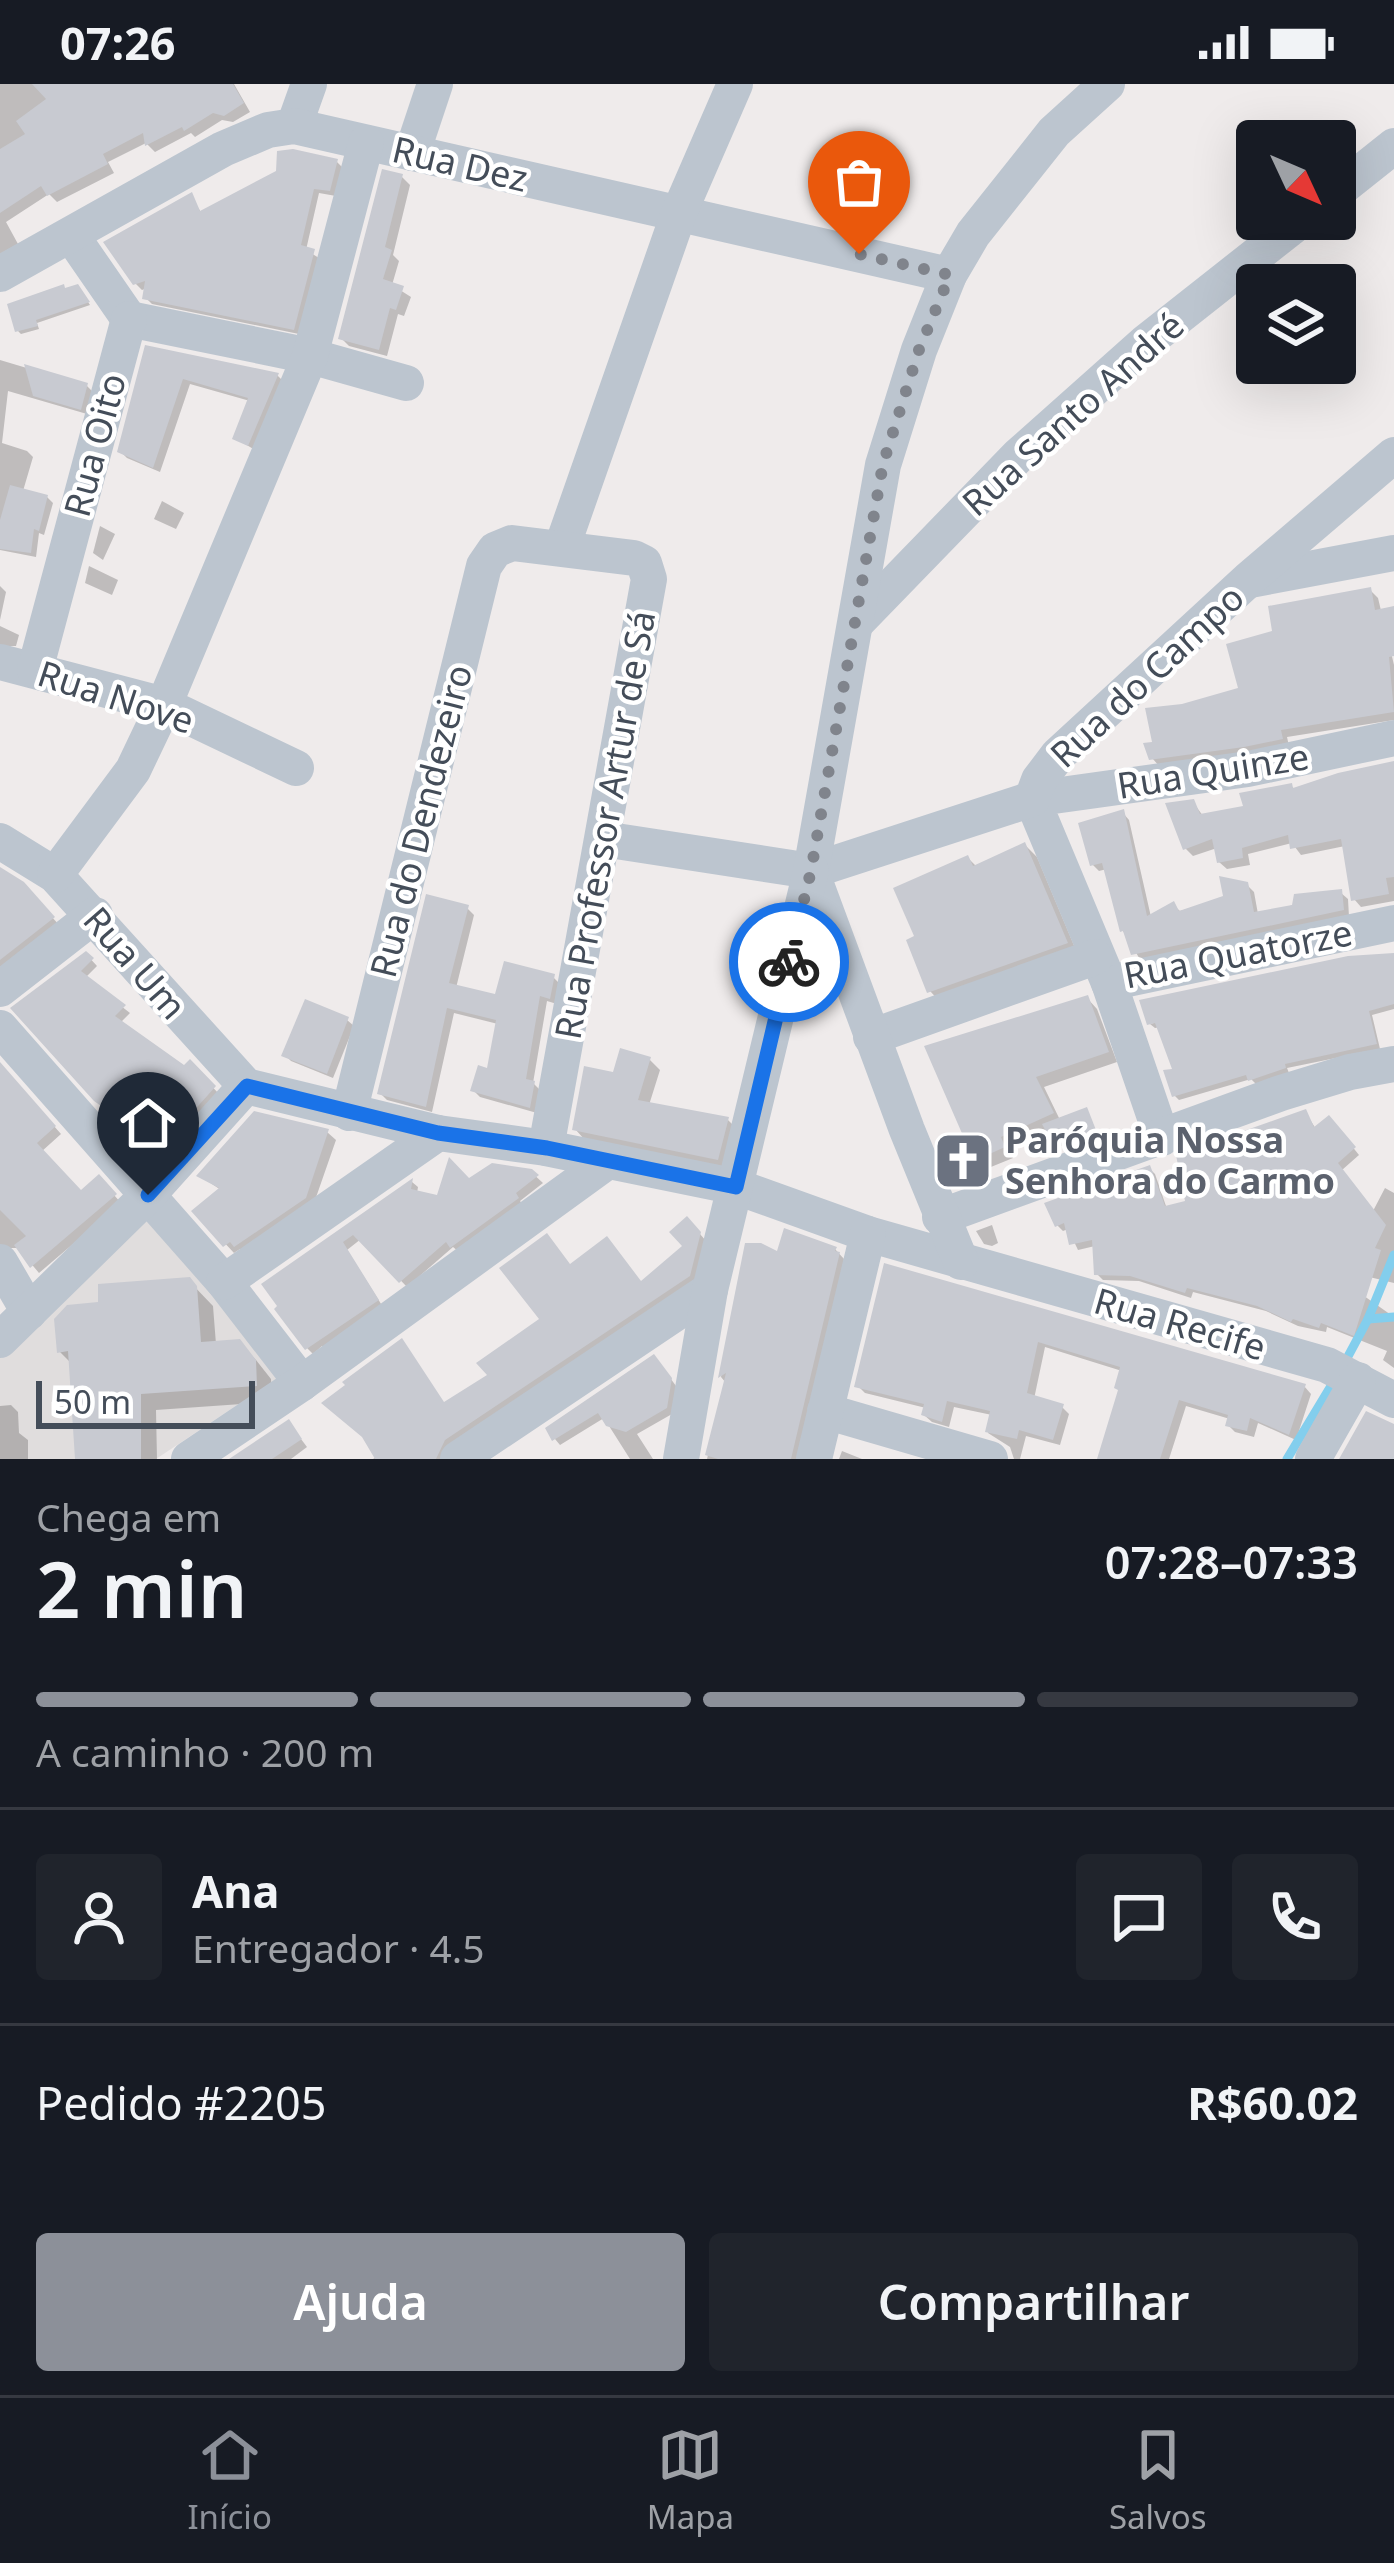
<!DOCTYPE html>
<html lang="pt">
<head>
<meta charset="utf-8">
<style>
	body { margin:0; font-family:"Noto Sans",sans-serif; background:#20242c; color:#f1f3f6; height:100vh; display:flex; flex-direction:column; font-size:45px; white-space:nowrap }
	* { box-sizing:border-box; margin:0 }
	p { font-size:39px; color:#9ea1a6 }
	.icon { flex:none; width:66px; height:66px; fill:none; stroke:currentColor; stroke-width:2; stroke-linecap:round; stroke-linejoin:round }
	.map { position:relative; height:1375px; overflow:hidden }
	.side { display:flex; flex-direction:column; background:#171b24; flex:1 }
	.side>* { flex:none }
	.needle { width:78px; rotate:134deg }
	.controls { position:absolute; left:1236px; top:36px; display:grid; gap:24px }
	.controls a { display:grid; place-items:center; width:120px; height:120px; border-radius:12px; background:#171b24; box-shadow:0 12px 48px #0002; font-size:60px }
	.scale { position:absolute; left:36px; bottom:30px; width:219px; box-sizing:border-box; padding-left:12px; border:6px solid #444d59; border-top:0; font-size:33px; line-height:42px; white-space:nowrap; color:#444d59; -webkit-text-stroke:9px #fff; paint-order:stroke }
	.pin { position:absolute; display:grid; place-items:center; width:102px; height:102px; color:#fff; margin:-123px -51px; border-radius:50% 50% 50% 0; rotate:-45deg; box-shadow:0 0 12px #0007 }
	.pin .icon { rotate:45deg }
	.courier { position:absolute; display:grid; place-items:center; width:120px; height:120px; margin:-60px; border:9px solid #1a73e8; border-radius:50%; background:#fff; color:#222; box-shadow:0 3px 15px #0007 }
	.headline em { font-style:normal; font-weight:600 }
	.headline div { display:flex; flex-direction:column-reverse }
	.headline { display:flex; align-items:center; justify-content:space-between; height:204px; padding:0 36px }
	h1 { font-size:78px; font-weight:600; line-height:90px }
	.bar { display:grid; grid-template-columns:repeat(4,1fr); gap:18px 12px; align-content:center; height:144px; padding:0 36px }
	.bar i { height:15px; border-radius:9px; background:#363941 }
	.bar .selected { background:#8c9099 }
	.bar p { grid-column:span 4 }
	.line { display:flex; align-items:center; gap:30px; padding:0 36px; border-top:3px solid #363941 }
	.line div { flex:1 }
	.round { display:grid; place-items:center; flex:none; width:126px; height:126px; border-radius:12px; background:#20242c }
	.button { display:flex; gap:24px; margin-top:auto; padding:24px 36px }
	.button a { flex:1; height:138px; border-radius:12px; background:#8c9099; color:#fff; font-size:48px; font-weight:600; line-height:138px; text-align:center }
	.button a+a { background:#20242c; color:#f1f3f6 }
	.status { display:flex; justify-content:space-between; align-items:center; height:84px; padding:0 60px; background:#171b24; direction:ltr }
	.status svg { height:33px; fill:currentColor }
	.menu { display:flex; justify-content:space-around; align-items:center; height:168px; border-top:3px solid #363941; background:#171b24; font-size:33px; color:#9ea1a6 }
	.menu a { display:grid; justify-items:center; gap:6px }
	.menu .selected { color:#8c9099 }
	.map>svg:first-child { display:block }
	.education { fill:#e0dddd }
	.shadow { fill:#0003 }
	.lines { fill:none; stroke-linecap:round; stroke-linejoin:round }
	.stream { stroke:#83ceed; stroke-width:9 }
	.building { fill:#c8cad1 }
	.minor { stroke:#bcc5cf; stroke-width:36 }
	.done { stroke:#80848c; stroke-width:12; stroke-dasharray:0 21.6 }
	.route { stroke:#1a73e8; stroke-width:15 }
	.labels { text-anchor:middle; stroke-width:9; stroke-linejoin:round; paint-order:stroke }
	.street-label { font-size:36px; fill:#444d59; stroke:#fff }
	.worship-label { font-size:36px; font-weight:bold; fill:#5b616d; stroke:#fff; text-anchor:start }
</style>
</head>
<body>
<div class="status"><b>07:26</b><svg viewBox="0 0 49 12"><path d="M0 12V9h3v3zM5 12V6h3v6zM10 12V3h3v9zM15 12V0h3v12zM26 1h20v11H26zM47 4h2v5h-2z"/></svg></div>
<div class="map">
<svg width="1394" height="1375" viewBox="0 0 1394 1375">
	<rect width="100%" height="100%" fill="#efebeb"/>
	<polygon class="education" points="147,1123 287,1288 156,1375 0,1375 0,1264"/>
	<g class="shadow">
		<polygon points="0,0 234,0 250,28 233,38 222,36 195,53 191,49 155,68 146,59 108,78 114,89 57,118 49,110 6,138 18,160 0,170"/>
		<polygon points="337,78 343,84 336,112 319,109 306,166 319,174 299,250 152,220 146,214 147,204 142,206 135,199 191,112 202,130"/>
		<polygon points="402,93 410,101 393,171 399,177 392,201 411,213 404,232 398,230 387,272 349,262 341,254"/>
		<polygon points="66,207 81,207 90,221 37,239 39,245 21,250 18,247"/>
		<polygon points="147,265 277,291 284,298 255,366 235,354 250,317 190,300 160,388 127,374 120,367"/>
		<polygon points="0,276 87,302 93,308 87,330 8,307 2,359 27,367 33,373 23,407 47,413 53,419 44,451 39,449 36,473 0,466"/>
		<polygon points="162,417 184,429 176,445 154,435"/>
		<polygon points="100,442 115,450 103,476 93,469"/>
		<polygon points="89,482 118,496 112,511 85,499"/>
		<polygon points="0,502 6,508 0,536"/>
		<polygon points="1370,506 1378,514 1394,581 1394,636 1287,653 1289,662 1160,683 1152,674 1155,660 1183,623 1242,607 1276,549"/>
		<polygon points="0,542 19,551 16,562 0,562"/>
		<polygon points="1394,679 1394,817 1361,823 1354,815 1345,762 1301,771 1292,759 1248,770 1250,781 1227,785 1219,778 1217,764 1193,772 1186,765 1193,718 1203,732 1247,724 1291,702 1296,706"/>
		<polygon points="1123,729 1129,736 1151,833 1173,821 1180,827 1226,814 1247,801 1254,808 1258,830 1341,809 1348,815 1349,833 1141,877 1123,847 1107,785 1099,787 1092,780"/>
		<polygon points="1025,761 1037,773 1078,871 942,920 930,907 918,854 968,774 977,783"/>
		<polygon points="0,788 22,800 60,842 0,888"/>
		<polygon points="467,824 474,831 456,904 497,913 553,893 560,900 557,920 547,917 533,999 541,1007 537,1029 480,1013 473,1006 489,988 498,940 454,929 432,1028 387,1016 380,1009"/>
		<polygon points="86,870 97,882 85,894 130,929 120,939 185,985 190,979 219,1010 156,1081 136,1059 144,1051 15,925"/>
		<polygon points="1394,872 1394,925 1372,931 1380,965 1287,984 1289,989 1256,1000 1251,995 1179,1016 1174,1011 1177,987 1160,943 1155,944 1150,940"/>
		<polygon points="1087,914 1097,925 1117,978 1044,1003 1060,1036 1086,1027 1097,1049 1059,1063 1049,1045 1009,1064 1013,1074 986,1085 976,1075"/>
		<polygon points="347,936 354,942 333,994 291,977 285,971"/>
		<polygon points="649,975 660,986 649,1021 727,1035 737,1045 728,1085 585,1056 575,1045 615,991"/>
		<polygon points="0,981 61,1050 41,1068 81,1110 99,1094 121,1119 39,1189 18,1164 0,1164"/>
		<polygon points="1305,1028 1316,1045 1335,1041 1359,1071 1342,1086 1373,1127 1385,1104 1394,1109 1394,1199 1320,1181 1394,1233 1394,1284 1383,1276 1387,1267 1327,1243 1326,1248 1298,1242 1266,1227 1193,1208 1191,1214 1139,1197 1103,1196 1097,1190 1095,1162 1078,1166 1068,1145 1063,1147 1057,1141 1149,1084 1155,1090 1167,1125 1188,1119"/>
		<polygon points="327,1048 336,1056 313,1122 245,1170 240,1165 234,1169 195,1127 221,1106 200,1092"/>
		<polygon points="531,1088 543,1099 520,1117 523,1121 459,1168 453,1163 407,1203 361,1155 347,1166 383,1223 325,1265 322,1262 313,1270 307,1264 265,1200 412,1098 418,1103 417,1109 439,1115 469,1098"/>
		<polygon points="992,1141 998,1159 992,1162 984,1160 976,1147"/>
		<polygon points="694,1143 706,1157 696,1199 443,1375 373,1375 384,1368 402,1258 445,1321 492,1292 543,1235 571,1183 642,1200 686,1162"/>
		<polygon points="747,1162 779,1171 835,1165 844,1175 804,1375 707,1375 726,1299 721,1293"/>
		<polygon points="886,1183 1304,1302 1311,1310 1296,1356 1258,1339 1254,1353 1235,1348 1228,1341 1230,1335 1186,1322 1169,1375 1101,1375 1121,1307 1122,1287 1045,1263 1034,1315 1062,1323 1069,1330 1060,1361 1026,1352 1020,1375 1014,1375 1010,1363 988,1349 992,1331 954,1323 949,1343 932,1338 924,1331 926,1324 865,1309 858,1302"/>
		<polygon points="189,1197 213,1222 216,1260 239,1258 256,1276 271,1295 272,1318 156,1326 157,1375 78,1375 72,1280 60,1268 101,1221"/>
		<polygon points="660,1280 676,1302 672,1330 637,1350 653,1375 630,1375 604,1334 560,1361 555,1355 549,1345"/>
		<polygon points="11,1321 18,1328 19,1349 28,1356 28,1375 0,1375 0,1322"/>
		<polygon points="289,1339 307,1363 291,1375 235,1375"/>
		<polygon points="842,1367 862,1375 839,1375"/>
	</g>
	<g class="lines">
		<g class="stream">
			<polyline points="1368,1235 1394,1233"/>
			<polyline points="1345,1278 1368,1235 1394,1171"/>
			<polyline points="1287,1375 1337,1292"/>
		</g>
	</g>
	<g class="building">
		<polygon points="32,0 233,0 244,19 224,32 213,29 184,47 182,43 145,62 143,49 103,70 108,80 47,112 41,102 0,129 0,65 25,50 16,37 46,15"/>
		<polygon points="293,65 338,75 330,107 314,105 301,161 315,165 294,246 142,215 145,197 133,201 103,158 192,108 200,127 276,87 277,67"/>
		<polygon points="382,85 403,90 385,163 392,166 383,195 404,202 396,226 390,224 379,266 338,255"/>
		<polygon points="64,200 65,204 78,200 90,218 36,236 38,242 15,248 7,220"/>
		<polygon points="145,261 279,289 248,362 232,355 248,314 183,295 153,384 117,368"/>
		<polygon points="24,280 88,299 81,326 33,312"/>
		<polygon points="10,401 48,411 39,447 34,445 31,469 0,465 0,436"/>
		<polygon points="1371,503 1375,526 1394,522 1394,572 1389,573 1394,628 1281,646 1283,655 1244,663 1149,676 1143,659 1152,658 1145,624 1182,620 1238,604 1226,560 1272,547 1268,522"/>
		<polygon points="1394,677 1394,793 1386,794 1389,810 1351,817 1341,755 1290,765 1288,751 1242,764 1243,774 1217,779 1212,755 1183,766 1165,719 1194,715 1200,730 1243,722 1239,709 1292,699 1293,704 1338,689"/>
		<polygon points="1124,725 1147,832 1174,817 1179,827 1223,812 1219,792 1248,798 1254,828 1292,821 1294,810 1342,805 1344,826 1131,871 1123,847 1120,848 1102,779 1090,782 1078,739"/>
		<polygon points="1025,758 1068,859 927,909 906,856 914,852 893,804 968,771 973,782"/>
		<polygon points="0,783 24,798 55,833 0,876"/>
		<polygon points="426,810 469,821 449,899 495,910 504,877 555,890 550,915 540,912 526,995 535,997 530,1024 470,1007 478,981 487,984 496,936 447,924 426,1023 377,1010"/>
		<polygon points="86,867 94,874 81,887 126,921 115,932 184,981 190,975 216,1002 148,1078 131,1059 141,1050 94,1017 10,924"/>
		<polygon points="1394,869 1394,920 1369,927 1377,960 1285,980 1286,984 1248,997 1246,991 1172,1013 1163,986 1172,985 1155,939 1147,941 1139,916 1348,872"/>
		<polygon points="1088,911 1109,968 1036,993 1054,1029 1001,1053 1005,1063 974,1077 924,962"/>
		<polygon points="305,915 349,933 327,990 281,972"/>
		<polygon points="620,964 651,973 638,1016 729,1033 718,1076 572,1046 584,982 613,988"/>
		<polygon points="0,978 56,1042 37,1059 81,1106 99,1090 117,1110 30,1184 14,1161 26,1152 0,1126"/>
		<polygon points="1087,1023 1096,1046 1053,1061 1042,1040"/>
		<polygon points="1306,1025 1314,1043 1329,1031 1356,1063 1338,1079 1386,1141 1375,1164 1381,1166 1354,1252 1321,1239 1319,1244 1293,1235 1291,1238 1257,1222 1187,1204 1185,1209 1130,1192 1094,1191 1092,1156 1069,1161 1064,1139 1055,1143 1044,1119 1150,1081 1165,1122 1185,1117 1176,1071"/>
		<polygon points="254,1027 329,1045 306,1114 234,1163 230,1158 223,1163 191,1127 219,1104 196,1092"/>
		<polygon points="449,1073 469,1094 492,1079 532,1085 539,1091 516,1109 519,1114 450,1164 446,1158 399,1199 353,1151 343,1158 379,1216 305,1266 274,1225 277,1222 261,1200 413,1094 411,1105 437,1111"/>
		<polygon points="687,1132 701,1148 690,1192 445,1356 436,1375 375,1375 362,1353 321,1319 345,1301 342,1298 402,1254 444,1318 487,1291 476,1279 539,1235 499,1184 547,1149 570,1180 607,1152 641,1197 682,1162 669,1148"/>
		<polygon points="784,1144 837,1163 835,1167 840,1168 791,1375 718,1375 705,1371 726,1289 718,1294 745,1159 761,1159 777,1167"/>
		<polygon points="884,1179 1306,1300 1289,1351 1250,1334 1247,1347 1225,1342 1228,1331 1179,1316 1160,1375 1097,1375 1118,1306 1114,1304 1120,1283 1038,1258 1027,1309 1064,1320 1053,1356 1019,1346 1017,1355 985,1348 990,1327 947,1317 942,1338 921,1331 924,1320 854,1303"/>
		<polygon points="190,1193 197,1202 201,1258 240,1255 256,1276 257,1302 141,1310 141,1375 75,1375 68,1267 57,1269 54,1235 67,1221 98,1218 98,1200"/>
		<polygon points="654,1270 672,1294 667,1324 626,1348 606,1342 598,1329 552,1357 545,1344"/>
		<polygon points="1366,1327 1394,1340 1394,1375 1339,1375"/>
		<polygon points="289,1335 302,1355 272,1375 229,1375"/>
	</g>
	<g class="lines">
		<g class="minor">
			<polyline points="294,42 309,0"/>
			<polyline points="412,69 435,0"/>
			<polyline points="1335,109 1394,62"/>
			<polyline points="71,151 129,235"/>
			<polyline points="0,190 223,65 268,46 294,42 949,191"/>
			<polyline points="129,235 310,272 406,299"/>
			<polyline points="562,463 679,129 735,0"/>
			<polyline points="1250,496 1394,469"/>
			<polyline points="856,539 1018,372 1145,259 1302,135"/>
			<polyline points="0,578 164,621 296,684"/>
			<polyline points="35,586 129,235"/>
			<polyline points="1394,654 1248,685 1032,715 1109,899 1394,839"/>
			<polyline points="603,755 811,787 1032,715 1039,696 1058,671 1248,496 1394,371"/>
			<polyline points="0,757 55,791 246,1002 438,1049 546,1064 737,1103 868,1150 1327,1281 1394,1316"/>
			<polyline points="55,791 133,686 164,621 310,272 366,59"/>
			<polyline points="1109,899 1162,1054"/>
			<polyline points="0,905 95,831"/>
			<polyline points="0,944 224,1198 302,1299"/>
			<polyline points="871,953 1095,873"/>
			<polyline points="349,1029 484,482 495,466 512,459 634,474 644,479 649,495 546,1064"/>
			<polyline points="940,1133 1281,1009 1350,988 1394,980"/>
			<polyline points="0,1178 29,1228"/>
			<polyline points="961,1178 907,1046 811,787 883,381 919,266 949,191 973,150 1054,48 1107,0"/>
			<polyline points="224,1198 438,1049"/>
			<polyline points="0,1256 148,1111 246,1002"/>
			<polyline points="825,1327 990,1375"/>
			<polyline points="189,1375 302,1299 608,1077"/>
			<polyline points="458,1375 710,1206"/>
			<polyline points="681,1375 710,1206 811,787"/>
			<polyline points="814,1375 868,1150"/>
			<polyline points="1313,1375 1358,1296"/>
		</g>
	</g>
	<g class="lines">
		<polyline class="done" points="789,878 811,787 883,380 919,266 950,191 859,170"/>
		<polyline class="route" points="148,1111 247,1002 438,1049 547,1064 736,1103 789,878"/>
	</g>
	<defs>
		<symbol id="church-square" viewBox="-11 -11 22 22"><rect x="-9" y="-9" width="18" height="18" rx="4" fill="#6b7280" stroke="#fff"/><path d="M-1.2-6h2.4v3.5h3.3v2.4h-3.3V6h-2.4V-.1h-3.3v-2.4h3.3Z" fill="#fff"/></symbol>
	</defs>
	<g fill-rule="evenodd">
		<use href="#church-square" x="930" y="1044" width="66" height="66"/>
	</g>
	<g class="labels">
		<g class="street-label">
			<text transform="translate(460 80) rotate(13)" y="13">Rua Dez</text>
			<text transform="translate(1073 330) rotate(-42)" y="13">Rua Santo André</text>
			<text transform="translate(95 361) rotate(-75)" y="13">Rua Oito</text>
			<text transform="translate(1147 592) rotate(-43)" y="13">Rua do Campo</text>
			<text transform="translate(116 613) rotate(18)" y="13">Rua Nove</text>
			<text transform="translate(1213 687) rotate(-9)" y="13">Rua Quinze</text>
			<text transform="translate(421 737) rotate(-76)" y="13">Rua do Dendezeiro</text>
			<text transform="translate(605 741) rotate(-80)" y="13">Rua Professor Artur de Sá</text>
			<text transform="translate(1238 870) rotate(-11)" y="13">Rua Quatorze</text>
			<text transform="translate(135 879) rotate(49)" y="13">Rua Um</text>
			<text transform="translate(1180 1240) rotate(16)" y="13">Rua Recife</text>
		</g>
		<g class="worship-label">
			<text x="1005" y="1069">Paróquia Nossa<tspan x="1005" dy="41">Senhora do Carmo</tspan></text>
		</g>
	</g>
</svg>
<div class="controls">
<a><svg class="needle" viewBox="-14 -14 28 28"><path d="M0-13l5 13h-10z" fill="#e53935"/><path d="M0 13l5-13h-10z" fill="#9ea1a6"/></svg></a>
<a><svg class="icon" aria-label="layers" viewBox="0 0 24 24"><path d="M12 4l9 5-9 5-9-5zM3 14l9 5 9-5"/></svg></a>
</div>
<div class="scale">50 m</div>
<div class="pin" style="left:859px;top:170px;background:#ea580c"><svg class="icon" aria-label="bag" viewBox="0 0 24 24"><path d="M5 8h14l-1 12H6zM9 8a3 3 0 0 1 6 0"/></svg></div>
<div class="pin" style="left:148px;top:1111px;background:#1f2937"><svg class="icon" aria-label="home" viewBox="0 0 24 24"><path d="M3 11l9-7 9 7M6 9v11h12V9"/></svg></div>
<div class="courier" style="left:789px;top:878px"><svg class="icon" aria-label="bike" viewBox="0 0 24 24"><circle cx="6" cy="16" r="4"/><circle cx="18" cy="16" r="4"/><path d="M6 16l4-8h5l3 8M10 8l3 8H6M13 5h3"/></svg></div>
</div>
<section class="side">
<div class="headline"><div><h1>2 min</h1><p>Chega em</p></div><em>07:28–07:33</em></div>
<div class="bar"><i class="selected"></i><i class="selected"></i><i class="selected"></i><i></i><p>A caminho · 200 m</p></div>
<div class="line" style="height:216px"><a class="round"><svg class="icon" aria-label="person" viewBox="0 0 24 24"><circle cx="12" cy="8" r="4"/><path d="M4 21q1-7 8-7t8 7"/></svg></a><div><b>Ana</b><p>Entregador · 4.5</p></div><a class="round"><svg class="icon" aria-label="chat" viewBox="0 0 24 24"><path d="M4 5h16v11H9l-5 4z"/></svg></a><a class="round"><svg class="icon" aria-label="phone" viewBox="0 0 24 24"><path d="M5 4h4l2 5-3 2q2 4 5 5l2-3 5 2v4C11 20 4 13 5 4z"/></svg></a></div>
<div class="line" style="height:156px"><div>Pedido #2205</div><b>R$60.02</b></div>
<div class="button"><a>Ajuda</a><a>Compartilhar</a></div>
</section>
<nav class="menu">
<a class="selected"><svg class="icon" aria-label="home" viewBox="0 0 24 24"><path d="M3 11l9-7 9 7M6 9v11h12V9"/></svg>Início</a>
<a><svg class="icon" aria-label="map" viewBox="0 0 24 24"><path d="M3 6l6-2 6 2 6-2v14l-6 2-6-2-6 2zM9 4v14M15 6v14"/></svg>Mapa</a>
<a><svg class="icon" aria-label="saved" viewBox="0 0 24 24"><path d="M7 4h10v16l-5-4-5 4z"/></svg>Salvos</a>
</nav>
</body>
</html>
